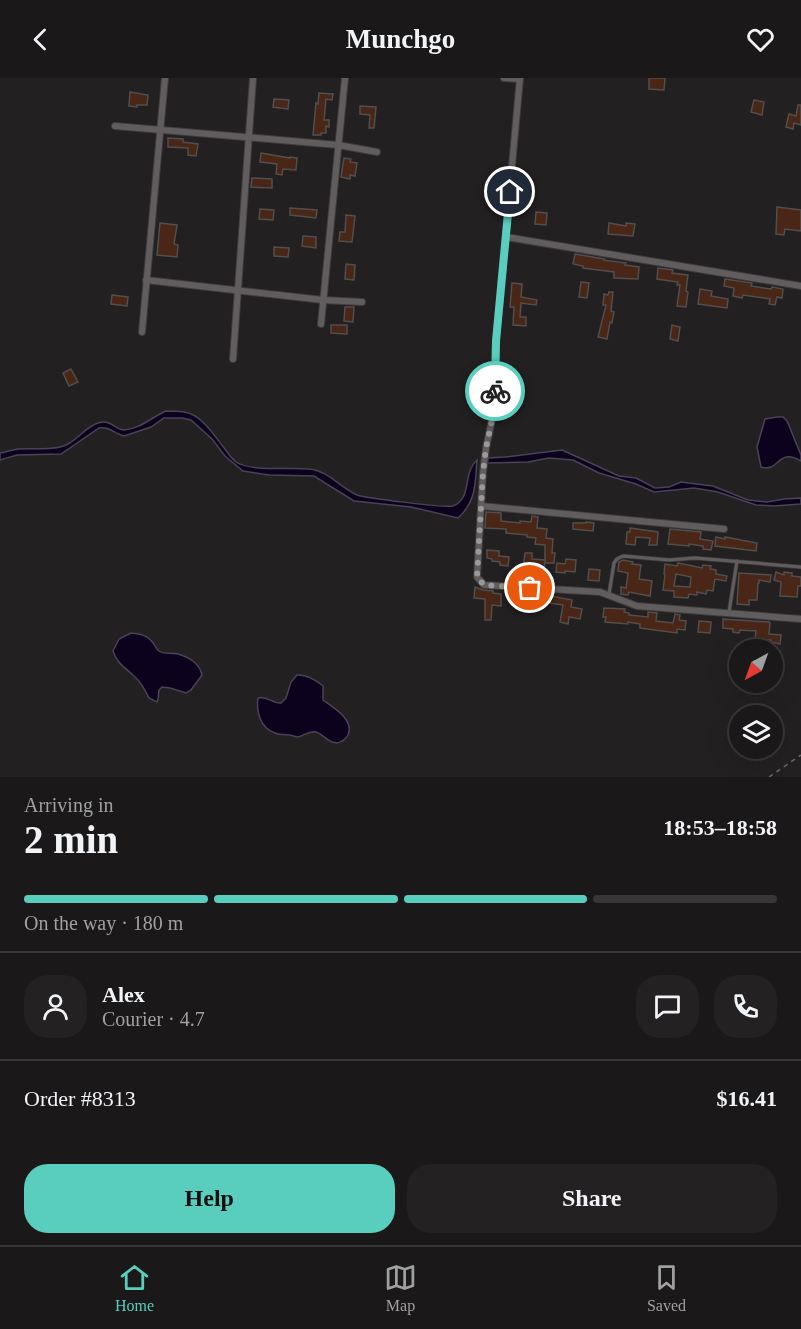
<!DOCTYPE html>
<html lang="en">
<head>
<meta charset="utf-8">
<style>
	body { margin:0; font-family:"Times New Roman",serif; background:#232122; color:#f1f3f6; height:100vh; display:flex; flex-direction:column; font-size:22px; white-space:nowrap }
	* { box-sizing:border-box; margin:0 }
	p { font-size:20px; color:#9fa0a2 }
	.icon { flex:none; width:33px; height:33px; fill:none; stroke:currentColor; stroke-width:2; stroke-linecap:round; stroke-linejoin:round }
	.map { position:relative; height:699px; overflow:hidden }
	.drawer { display:flex; flex-direction:column; background:#1a1819; flex:1 }
	.drawer>* { flex:none }
	.needle { width:39px; rotate:221deg }
	.buttons { position:absolute; left:729px; top:561px; display:grid; gap:12px }
	.buttons a { display:grid; place-items:center; width:54px; height:54px; border-radius:50%; background:#1a1819; box-shadow:0 6px 24px #0002,0 0 0 2px #383738; font-size:30px }
	.pin { position:absolute; display:grid; place-items:center; width:51px; height:51px; color:#fff; margin:-26px; border:3px solid #fff; border-radius:50%; box-shadow:0 2px 6px #0007 }
	.courier { position:absolute; display:grid; place-items:center; width:60px; height:60px; margin:-30px; border:4px solid #59cebe; border-radius:50%; background:#fff; color:#222; box-shadow:0 2px 8px #0007 }
	.summary em { font-style:normal; font-weight:700 }
	.summary div { display:flex; flex-direction:column-reverse }
	.summary { display:flex; align-items:center; justify-content:space-between; height:102px; padding:0 24px }
	h1 { font-size:39px; font-weight:700; line-height:45px }
	.bar { display:grid; grid-template-columns:repeat(4,1fr); gap:9px 6px; align-content:center; height:72px; padding:0 24px }
	.bar i { height:8px; border-radius:4px; background:#383738 }
	.bar .on { background:#59cebe }
	.bar p { grid-column:span 4 }
	.line { display:flex; align-items:center; gap:15px; padding:0 24px; border-top:2px solid #383738 }
	.line div { flex:1 }
	.round { display:grid; place-items:center; flex:none; width:63px; height:63px; border-radius:24px; background:#232122 }
	.cta { display:flex; gap:12px; margin-top:auto; padding:12px 24px }
	.cta a { flex:1; height:69px; border-radius:24px; background:#59cebe; color:#111; font-size:24px; font-weight:700; line-height:69px; text-align:center }
	.cta a+a { background:#232122; color:#f1f3f6 }
	header { display:flex; justify-content:space-between; align-items:center; height:78px; padding:0 24px; background:#1a1819; font-size:27px; font-weight:700 }
	.dock { display:flex; justify-content:space-around; align-items:center; height:84px; border-top:2px solid #383738; background:#1a1819; font-size:16px; color:#9fa0a2 }
	.dock a { display:grid; justify-items:center; gap:3px }
	.dock .on { color:#59cebe }
	.map>svg:first-child { display:block }
	.water { fill:#0d021d; stroke:#4b4255; stroke-width:1.5 }
	.building { fill:#492616; stroke:#514e4c; stroke-width:1.5; fill-rule:evenodd }
	.lines { fill:none; stroke-linecap:round; stroke-linejoin:round }
	.lane-casing { stroke:#3e3c3c; stroke-width:4.5 }
	.street-casing { stroke:#3e3c3c; stroke-width:8 }
	.path { stroke:#6b6869; stroke-width:1.5; stroke-dasharray:4.5 4.5; stroke-linecap:butt }
	.lane { stroke:#615d5e; stroke-width:3 }
	.street { stroke:#615d5e; stroke-width:6 }
	.done { stroke:#9b9899; stroke-width:6; stroke-dasharray:0 10.8 }
	.route { stroke:#59cebe; stroke-width:8 }
</style>
</head>
<body>
<header><svg class="icon" aria-label="back" viewBox="0 0 24 24"><path d="M15 5l-7 7 7 7"/></svg>Munchgo<svg class="icon" aria-label="heart" viewBox="0 0 24 24"><path d="M12 20l-8-8c-3-5 5-10 8-4 3-6 11-1 8 4z"/></svg></header>
<div class="map">
<svg width="801" height="699" viewBox="0 0 801 699">
	<rect width="100%" height="100%" fill="#232021"/>
	<g class="water">
		<path d="M 166,333 C 172,333 178,333 184,334 C 200,336 212,354 221,366 C 226,372 230,379 236,384 C 251,394 291,389 309,391 C 327,392 341,410 357,417 C 365,420 446,430 453,428 C 473,420 462,395 477,382 C 475,404 477,423 458,440 L 411,429 L 354,423 L 314,398 L 269,397 L 243,393 L 225,378 L 212,361 L 191,342 L 182,340 L 164,340 L 151,349 L 124,358 C 115,356 109,348 99,350 L 61,376 L 17,377 L 0,382 L 0,375 C 6,374 12,372 18,371 C 32,370 56,373 68,366 C 79,360 90,345 103,344 C 111,343 117,352 124,352 C 140,351 152,339 166,333 Z"/>
		<path d="M 777,339 L 783,339 L 787,343 L 801,377 L 801,383 C 777,369 780,395 761,389 L 757,369 L 765,341 Z"/>
		<polygon points="562,372 619,398 636,400 655,410 669,409 681,404 713,408 748,422 767,424 784,421 801,420 801,426 774,428 756,427 718,414 694,410 654,414 636,406 599,395 573,382 549,380 528,384 487,385 488,380 505,379"/>
		<path d="M 131,555 C 141,556 147,557 153,565 C 155,567 156,571 159,573 C 164,577 171,574 178,576 C 189,579 200,586 202,597 L 191,612 L 186,615 L 170,610 L 162,609 L 159,612 L 158,621 L 157,624 L 149,620 C 145,612 142,605 135,599 C 126,590 117,586 113,573 L 119,561 Z"/>
		<path d="M 297,597 C 305,596 316,602 323,608 L 323,622 C 333,629 355,642 348,657 C 346,661 341,664 337,665 C 328,665 323,656 316,654 C 309,652 304,658 298,659 C 295,659 292,657 289,657 C 284,656 279,657 275,655 C 260,650 256,633 258,620 C 267,617 272,626 281,625 L 286,620 L 291,604 Z"/>
	</g>
	<g class="building">
		<polygon points="649,0 665,0 664,12 649,11"/>
		<polygon points="130,14 148,17 147,27 137,27 137,29 129,28"/>
		<polygon points="319,15 333,16 332,22 326,21 324,42 329,42 329,49 326,48 326,55 321,55 321,57 313,57 316,25 318,26"/>
		<polygon points="274,21 289,22 288,31 273,29"/>
		<polygon points="754,22 764,24 762,37 751,34"/>
		<polygon points="798,27 801,27 801,47 794,45 793,51 786,49 789,36 796,38"/>
		<polygon points="360,28 376,29 374,50 369,50 370,37 360,36"/>
		<polygon points="168,60 183,61 183,64 198,66 196,78 188,77 188,70 168,69"/>
		<polygon points="261,75 290,80 290,79 297,80 296,92 283,91 282,97 276,96 277,86 260,84"/>
		<polygon points="344,80 351,81 350,84 357,85 355,98 350,97 350,101 341,99"/>
		<polygon points="252,100 272,101 272,110 251,109"/>
		<polygon points="777,129 801,132 801,153 785,151 784,157 776,156"/>
		<polygon points="290,130 317,132 316,140 290,137"/>
		<polygon points="260,131 274,132 273,142 259,141"/>
		<polygon points="536,134 547,135 546,147 535,146"/>
		<polygon points="346,137 355,138 352,164 339,163 340,154 345,154"/>
		<polygon points="160,145 177,147 174,166 178,167 177,179 157,177"/>
		<polygon points="609,145 626,148 626,145 635,146 633,158 608,156"/>
		<polygon points="303,158 316,159 316,170 302,168"/>
		<polygon points="274,169 289,170 288,179 274,178"/>
		<polygon points="575,176 604,181 604,182 626,185 625,187 639,189 638,201 614,200 614,194 583,190 583,188 573,186"/>
		<polygon points="346,186 355,187 354,202 345,201"/>
		<polygon points="658,190 673,192 672,195 688,197 686,213 688,214 686,229 677,228 680,207 677,207 678,204 657,201"/>
		<polygon points="725,201 752,205 751,208 771,211 772,209 783,211 782,220 777,219 775,227 769,226 770,221 743,217 742,220 733,218 734,210 724,208"/>
		<polygon points="581,204 589,205 587,220 579,219"/>
		<polygon points="512,205 522,206 521,219 537,222 536,227 521,225 520,239 526,239 526,248 513,247 514,229 510,229"/>
		<polygon points="700,211 712,213 711,218 728,221 727,230 698,226"/>
		<polygon points="609,214 613,214 611,233 614,234 612,245 610,244 607,261 598,259 606,227 603,227 604,216 608,217"/>
		<polygon points="112,217 128,219 127,228 111,226"/>
		<polygon points="345,229 354,229 353,244 344,243"/>
		<polygon points="331,247 347,247 347,256 331,255"/>
		<polygon points="672,247 680,249 678,263 670,261"/>
		<polygon points="71,291 78,304 69,308 63,295"/>
		<polygon points="486,434 501,435 501,443 520,445 520,443 531,444 532,438 538,439 537,450 547,451 546,460 553,461 552,475 555,475 554,485 545,485 545,467 535,466 536,460 527,459 527,457 506,455 506,451 485,450"/>
		<polygon points="586,444 594,445 593,453 573,451 573,445 586,445"/>
		<polygon points="630,450 658,454 657,467 649,467 650,460 636,459 635,467 626,466 627,454 630,454"/>
		<polygon points="670,451 701,454 700,461 713,463 711,472 703,471 703,468 689,466 689,468 668,466"/>
		<polygon points="716,459 725,461 725,459 757,465 756,473 715,468"/>
		<polygon points="487,472 499,473 499,478 509,479 508,488 500,487 500,484 492,483 492,481 487,480"/>
		<polygon points="525,475 532,475 532,481 545,482 544,495 537,494 537,491 523,489"/>
		<polygon points="566,481 576,482 575,494 565,493 565,495 556,494 557,485 565,486"/>
		<polygon points="623,482 633,484 632,486 641,487 639,501 652,503 650,518 629,514 628,517 621,516 621,509 626,510 628,495 618,493 619,484"/>
		<path d="M 678,485 L 702,490 L 703,487 L 711,488 L 710,491 L 716,492 L 716,496 L 727,498 L 726,503 L 715,501 L 713,513 L 707,512 L 706,516 L 697,514 L 697,517 L 689,516 L 688,520 L 674,519 L 674,513 L 663,512 L 665,497 L 664,496 L 665,486 L 677,488 ZM 676,496 L 691,499 L 690,509 L 674,508 Z"/>
		<polygon points="589,491 600,492 599,503 588,502"/>
		<polygon points="776,494 784,497 784,494 792,495 792,498 801,499 801,508 798,508 797,519 780,518 781,504 774,502"/>
		<polygon points="739,495 771,497 770,504 759,502 759,505 758,505 757,522 749,522 749,527 737,526"/>
		<polygon points="475,509 483,512 493,513 493,515 501,516 501,528 492,527 491,542 485,542 485,521 474,520"/>
		<polygon points="527,515 537,516 536,532 517,530 518,520 527,520"/>
		<polygon points="551,518 572,522 571,529 582,531 580,541 569,539 568,546 560,544 563,527 550,525"/>
		<polygon points="604,530 625,531 624,534 629,535 629,537 648,539 648,534 657,535 656,543 673,545 675,536 680,537 679,542 686,543 685,552 677,551 677,555 640,550 640,546 628,544 628,546 605,544 606,539 603,539"/>
		<polygon points="723,541 769,544 770,545 769,556 781,557 780,566 771,564 771,562 755,561 756,553 740,552 739,555 733,554 733,551 723,550"/>
		<polygon points="699,543 711,544 710,555 698,554"/>
	</g>
	<g class="lines">
		<defs>
			<g id="lane">
				<polyline points="609,516 614,485 617,481 623,478 669,482 695,480 801,489"/>
				<polyline points="729,534 737,483"/>
			</g>
			<g id="street">
				<polyline points="504,0 520,1"/>
				<polyline points="520,0 496,263 493,337 486,370 483,394 477,499 484,507 600,514 637,528 801,541"/>
				<polyline points="115,48 338,67 377,74"/>
				<polyline points="506,159 801,208"/>
				<polyline points="146,202 323,222 362,224"/>
				<polyline points="321,246 345,0"/>
				<polyline points="142,254 165,0"/>
				<polyline points="233,281 253,0"/>
				<polyline points="481,428 724,451"/>
			</g>
		</defs>
		<use href="#lane" class="lane-casing"/>
		<use href="#street" class="street-casing"/>
		<polyline class="path" points="769,699 801,677"/>
		<use href="#lane" class="lane"/>
		<use href="#street" class="street"/>
	</g>
	<g class="lines">
		<polyline class="done" points="495,313 493,337 486,370 483,394 477,499 484,507 530,510"/>
		<polyline class="route" points="495,313 496,263 510,114"/>
	</g>
</svg>
<div class="buttons">
<a><svg class="needle" viewBox="-14 -14 28 28"><path d="M0-13l5 13h-10z" fill="#e53935"/><path d="M0 13l5-13h-10z" fill="#9fa0a2"/></svg></a>
<a><svg class="icon" aria-label="layers" viewBox="0 0 24 24"><path d="M12 4l9 5-9 5-9-5zM3 14l9 5 9-5"/></svg></a>
</div>
<div class="pin" style="left:530px;top:510px;background:#ea580c"><svg class="icon" aria-label="bag" viewBox="0 0 24 24"><path d="M5 8h14l-1 12H6zM9 8a3 3 0 0 1 6 0"/></svg></div>
<div class="pin" style="left:510px;top:114px;background:#1f2937"><svg class="icon" aria-label="home" viewBox="0 0 24 24"><path d="M3 11l9-7 9 7M6 9v11h12V9"/></svg></div>
<div class="courier" style="left:495px;top:313px"><svg class="icon" aria-label="bike" viewBox="0 0 24 24"><circle cx="6" cy="16" r="4"/><circle cx="18" cy="16" r="4"/><path d="M6 16l4-8h5l3 8M10 8l3 8H6M13 5h3"/></svg></div>
</div>
<section class="drawer">
<div class="summary"><div><h1>2 min</h1><p>Arriving in</p></div><em>18:53–18:58</em></div>
<div class="bar"><i class="on"></i><i class="on"></i><i class="on"></i><i></i><p>On the way · 180 m</p></div>
<div class="line" style="height:108px"><a class="round"><svg class="icon" aria-label="person" viewBox="0 0 24 24"><circle cx="12" cy="8" r="4"/><path d="M4 21q1-7 8-7t8 7"/></svg></a><div><b>Alex</b><p>Courier · 4.7</p></div><a class="round"><svg class="icon" aria-label="chat" viewBox="0 0 24 24"><path d="M4 5h16v11H9l-5 4z"/></svg></a><a class="round"><svg class="icon" aria-label="phone" viewBox="0 0 24 24"><path d="M5 4h4l2 5-3 2q2 4 5 5l2-3 5 2v4C11 20 4 13 5 4z"/></svg></a></div>
<div class="line" style="height:78px"><div>Order #8313</div><b>$16.41</b></div>
<div class="cta"><a>Help</a><a>Share</a></div>
</section>
<nav class="dock">
<a class="on"><svg class="icon" aria-label="home" viewBox="0 0 24 24"><path d="M3 11l9-7 9 7M6 9v11h12V9"/></svg>Home</a>
<a><svg class="icon" aria-label="map" viewBox="0 0 24 24"><path d="M3 6l6-2 6 2 6-2v14l-6 2-6-2-6 2zM9 4v14M15 6v14"/></svg>Map</a>
<a><svg class="icon" aria-label="saved" viewBox="0 0 24 24"><path d="M7 4h10v16l-5-4-5 4z"/></svg>Saved</a>
</nav>
</body>
</html>
